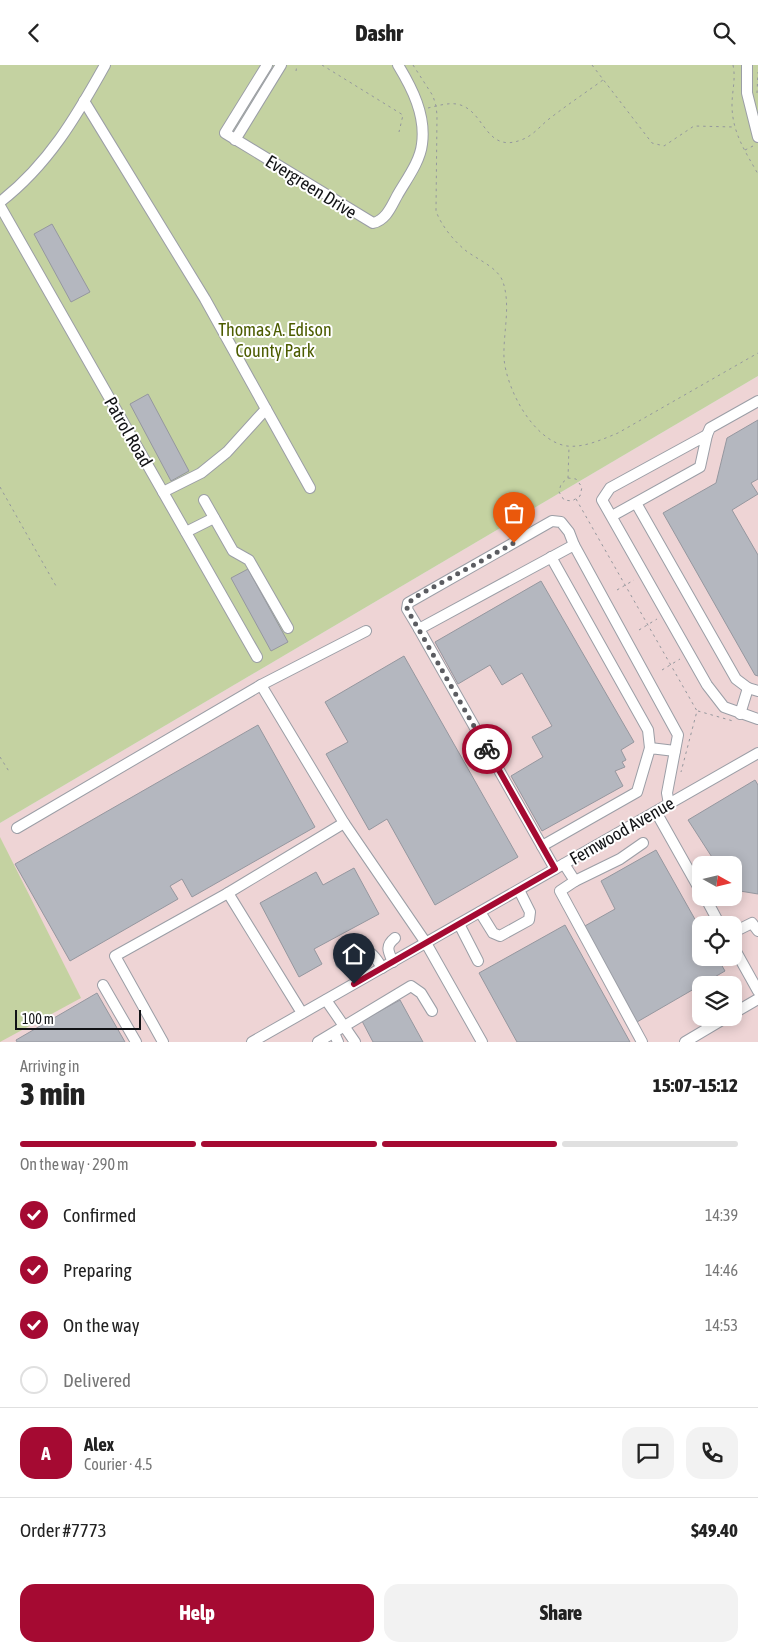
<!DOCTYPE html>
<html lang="en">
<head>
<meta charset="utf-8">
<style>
	body { margin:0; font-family:"Asap Condensed",sans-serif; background:#f2f2f2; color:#222; height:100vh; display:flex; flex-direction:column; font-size:19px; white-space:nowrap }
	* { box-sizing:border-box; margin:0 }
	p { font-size:16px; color:#767676 }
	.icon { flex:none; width:28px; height:28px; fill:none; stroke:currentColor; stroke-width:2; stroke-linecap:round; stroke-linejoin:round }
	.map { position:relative; height:977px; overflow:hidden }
	.panel { display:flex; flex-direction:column; background:#fff; flex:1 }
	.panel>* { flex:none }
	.needle { width:32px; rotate:98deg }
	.fabs { position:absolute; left:692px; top:791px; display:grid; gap:10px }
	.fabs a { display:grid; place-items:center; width:50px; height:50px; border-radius:10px; background:#fff; box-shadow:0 2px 12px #0003; font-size:25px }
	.scale { position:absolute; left:15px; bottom:12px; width:126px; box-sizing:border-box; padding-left:5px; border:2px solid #121316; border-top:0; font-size:14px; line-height:18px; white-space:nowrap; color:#121316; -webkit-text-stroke:4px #fff; paint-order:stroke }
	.pin { position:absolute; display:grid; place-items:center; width:42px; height:42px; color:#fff; margin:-51px -21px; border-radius:50% 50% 50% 0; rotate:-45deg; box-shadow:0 0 5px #0007 }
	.pin .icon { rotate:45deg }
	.courier { position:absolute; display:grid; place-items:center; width:50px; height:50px; margin:-25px; border:4px solid #a50a32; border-radius:50%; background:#fff; color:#222; box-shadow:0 1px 6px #0007 }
	.head em { font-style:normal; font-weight:800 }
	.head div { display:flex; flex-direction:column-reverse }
	.head { display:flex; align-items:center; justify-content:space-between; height:85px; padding:0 20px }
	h1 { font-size:32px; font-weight:800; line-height:38px }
	.bar { display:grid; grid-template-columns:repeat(4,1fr); gap:8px 5px; align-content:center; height:60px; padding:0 20px }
	.bar i { height:6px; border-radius:4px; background:#e0e0e0 }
	.bar .active { background:#a50a32 }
	.bar p { grid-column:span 4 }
	.line { display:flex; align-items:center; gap:12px; padding:0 20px; border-top:1px solid #e0e0e0 }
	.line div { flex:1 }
	.round { display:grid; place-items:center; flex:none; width:52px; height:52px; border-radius:15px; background:#f2f2f2 }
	ol { padding:0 20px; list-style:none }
	li { display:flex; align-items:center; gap:15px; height:55px }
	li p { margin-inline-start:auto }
	li .icon { padding:5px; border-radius:50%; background:#a50a32; color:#fff; stroke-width:4 }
	li:last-child { color:#767676 }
	li i { width:28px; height:28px; border:2px solid #e0e0e0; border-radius:50% }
	.cta { display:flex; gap:10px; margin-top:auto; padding:10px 20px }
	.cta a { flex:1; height:58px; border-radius:15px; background:#a50a32; color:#fff; font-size:20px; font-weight:800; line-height:58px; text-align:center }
	.cta a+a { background:#f2f2f2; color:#222 }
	header { display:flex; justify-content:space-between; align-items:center; height:65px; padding:0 20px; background:#fff; font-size:22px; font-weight:800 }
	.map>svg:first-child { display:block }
	.industrial { fill:#eed4d5; fill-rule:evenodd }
	.green { fill:#c4d2a1 }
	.building { fill:#b4b7bf; stroke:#95979f }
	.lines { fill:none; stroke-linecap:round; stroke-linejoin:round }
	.minor-casing { stroke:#9b9ea6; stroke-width:12 }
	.path { stroke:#94979d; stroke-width:1; stroke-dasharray:2.5 4; stroke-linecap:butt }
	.minor { stroke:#fff; stroke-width:10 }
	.done { stroke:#5b5c61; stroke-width:5; stroke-dasharray:0 9 }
	.route { stroke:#a50a32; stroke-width:6 }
	.labels { text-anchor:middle; stroke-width:4; stroke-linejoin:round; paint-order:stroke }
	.street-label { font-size:18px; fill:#121316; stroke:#fff }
	.park-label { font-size:18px; fill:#4c5c00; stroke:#fff }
</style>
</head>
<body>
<header><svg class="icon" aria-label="back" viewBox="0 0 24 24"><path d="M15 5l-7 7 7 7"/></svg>Dashr<svg class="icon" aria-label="search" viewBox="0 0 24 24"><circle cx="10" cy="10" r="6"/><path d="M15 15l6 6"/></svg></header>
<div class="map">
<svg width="758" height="977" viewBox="0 0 758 977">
	<rect width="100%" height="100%" fill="#e2e5ed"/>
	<path class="industrial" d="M 758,311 L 758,977 L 0,977 L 0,758 ZM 701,800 L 734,800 L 734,832 L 701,832 ZM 701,860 L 734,860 L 734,892 L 701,892 ZM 701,920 L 734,920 L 734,952 L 701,952 Z"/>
	<g class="green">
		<polygon points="0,0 758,0 758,311 0,758"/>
		<polygon points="0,772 81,933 0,977"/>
	</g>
	<g class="building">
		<polygon points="52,159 90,227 71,237 34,169"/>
		<polygon points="148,329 189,406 171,416 130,339"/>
		<polygon points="758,355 758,414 751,418 758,429 732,445 758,490 758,611 755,610 663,448 716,418 727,373"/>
		<polygon points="248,504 288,577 271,586 231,513"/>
		<polygon points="541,516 634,677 621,685 626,695 622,697 625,702 615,706 623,721 542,766 511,711 543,692 532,672 552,661 522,608 502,620 490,600 458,619 435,577"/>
		<polygon points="404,591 518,792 435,840 387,754 369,765 326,689 348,677 325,637"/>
		<polygon points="258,660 315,762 192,832 182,814 170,821 178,834 70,896 15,799"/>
		<polygon points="755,715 758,720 758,829 734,825 734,800 717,800 688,755"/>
		<polygon points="656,785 701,865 701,892 717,892 725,906 637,957 583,862 615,844 601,816"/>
		<polygon points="354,803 379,849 314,884 322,899 299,912 260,838 316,807 323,820"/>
		<polygon points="565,860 630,977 517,977 479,908"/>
		<polygon points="97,928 125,977 17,977 16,975"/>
		<polygon points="400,935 423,977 373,977 362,956"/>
	</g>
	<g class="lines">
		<defs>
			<g id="minor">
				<path d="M 267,0 L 225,68 L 373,158 C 386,155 391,142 397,131 C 406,115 420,97 422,79 C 426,50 412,23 398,0"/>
				<polyline points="747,0 747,28 758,72"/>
				<polyline points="84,36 205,234 266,344 227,387 201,408 163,427"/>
				<polyline points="235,75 281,0"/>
				<path d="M 0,137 C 48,100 76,52 105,0"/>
				<polyline points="0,141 257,592"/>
				<polyline points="266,344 310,423"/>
				<polyline points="707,370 710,363 758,336"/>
				<polyline points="204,435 233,486 249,495 288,563"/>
				<polyline points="636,438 736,614 748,623"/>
				<polyline points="612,451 700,402 707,370 610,423 602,435 707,620 724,642 758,654"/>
				<polyline points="186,467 214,453"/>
				<polyline points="551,492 648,665 650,683"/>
				<polyline points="419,564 407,544 408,538 552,456 561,457 569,467 574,480"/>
				<polyline points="740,649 748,623 758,626"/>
				<polyline points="656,747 701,827"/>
				<polyline points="344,758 261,620 366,566"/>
				<polyline points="17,763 261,620"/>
				<polyline points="542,781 637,727 650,683 675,686"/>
				<polyline points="564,799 575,816 620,794 643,778"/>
				<polyline points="555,804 419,564 574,480 678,670 667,728 669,739"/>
				<polyline points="575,816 560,826 642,977"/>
				<polyline points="705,832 720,860"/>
				<polyline points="480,847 493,868 500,871 529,855 530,847 519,825"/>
				<polyline points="459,859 478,896"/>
				<polyline points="734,867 752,858 758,866"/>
				<polyline points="734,883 758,926"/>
				<path d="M 393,897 C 388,886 385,881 395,873"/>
				<path d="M 341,898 C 364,886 367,877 382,903"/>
				<polyline points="103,920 136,977"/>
				<polyline points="326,935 355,977"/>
				<polyline points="302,948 228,828 344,758 426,878 482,977"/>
				<polyline points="734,948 758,934"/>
				<polyline points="334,968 338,977"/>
				<polyline points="163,977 115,891 228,828"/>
				<polyline points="252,977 758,688"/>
				<polyline points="318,977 411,921 421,928 432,946"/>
				<polyline points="685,977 727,952"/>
			</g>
		</defs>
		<use href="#minor" class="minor-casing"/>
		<g class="path">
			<polyline points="322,0 403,50 399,67"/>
			<path d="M 413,0 L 433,31 L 436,41 C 445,39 455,37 463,41 C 485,50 487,88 521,75 C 533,71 540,61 549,54 C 567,40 585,28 603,15"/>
			<polyline points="592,0 652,78 664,81 694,61 734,62"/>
			<path d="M 733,0 C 736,14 732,26 732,40 C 732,67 745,86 758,109"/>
			<polyline points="296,6 297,0"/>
			<polyline points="757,28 758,7"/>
			<path d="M 428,43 L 436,41 L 437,50 L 436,146 C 441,160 453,175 465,185 C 476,194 498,202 503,217 C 511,241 503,268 504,293 C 506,323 533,376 567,381 C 584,383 603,374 618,368 L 758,288"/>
			<polyline points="745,85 753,81"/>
			<polyline points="568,413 576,414 582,422 580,431 572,436 564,435 559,427 561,419 568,413 569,382"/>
			<polyline points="0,422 56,521"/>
			<polyline points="576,434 697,646 681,707"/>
			<polyline points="617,525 634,515"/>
			<polyline points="639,565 657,554"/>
			<polyline points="662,605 680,594"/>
			<polyline points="698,646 733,656"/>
			<polyline points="0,692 10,708"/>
		</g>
		<use href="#minor" class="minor"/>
	</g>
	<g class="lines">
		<polyline class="done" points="487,684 407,544 408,538 419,530 514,478"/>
		<polyline class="route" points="354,919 555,804 487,684"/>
	</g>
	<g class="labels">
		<g class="street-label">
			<text transform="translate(311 122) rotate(32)" y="6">Evergreen Drive</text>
			<text transform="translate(128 367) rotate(60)" y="6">Patrol Road</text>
			<text transform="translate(622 766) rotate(-30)" y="6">Fernwood Avenue</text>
		</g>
		<g class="park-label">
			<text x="275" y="271">Thomas A. Edison<tspan x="275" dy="21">County Park</tspan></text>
		</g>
	</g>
</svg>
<div class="fabs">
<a><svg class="needle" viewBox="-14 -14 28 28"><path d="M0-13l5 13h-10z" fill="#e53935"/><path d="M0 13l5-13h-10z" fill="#767676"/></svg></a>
<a><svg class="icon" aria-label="locate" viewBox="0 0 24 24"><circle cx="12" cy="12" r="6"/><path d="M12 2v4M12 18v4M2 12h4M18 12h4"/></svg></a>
<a><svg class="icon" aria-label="layers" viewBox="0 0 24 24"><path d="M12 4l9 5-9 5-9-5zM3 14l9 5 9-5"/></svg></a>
</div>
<div class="scale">100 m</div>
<div class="pin" style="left:514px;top:478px;background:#ea580c"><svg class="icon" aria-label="bag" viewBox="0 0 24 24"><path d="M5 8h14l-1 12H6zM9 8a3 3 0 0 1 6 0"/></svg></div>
<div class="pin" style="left:354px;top:919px;background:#1f2937"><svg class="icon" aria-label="home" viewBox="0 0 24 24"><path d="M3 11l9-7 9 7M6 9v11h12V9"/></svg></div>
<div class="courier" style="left:487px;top:684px"><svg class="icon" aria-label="bike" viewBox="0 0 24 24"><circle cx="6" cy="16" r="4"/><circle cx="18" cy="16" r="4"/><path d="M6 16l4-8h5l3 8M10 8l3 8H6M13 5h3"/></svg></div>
</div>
<section class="panel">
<div class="head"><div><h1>3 min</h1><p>Arriving in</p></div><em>15:07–15:12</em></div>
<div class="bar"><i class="active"></i><i class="active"></i><i class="active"></i><i></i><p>On the way · 290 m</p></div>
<ol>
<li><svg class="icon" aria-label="check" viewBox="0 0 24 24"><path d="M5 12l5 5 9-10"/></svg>Confirmed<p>14:39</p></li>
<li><svg class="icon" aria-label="check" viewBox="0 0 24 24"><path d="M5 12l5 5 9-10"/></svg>Preparing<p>14:46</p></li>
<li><svg class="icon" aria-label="check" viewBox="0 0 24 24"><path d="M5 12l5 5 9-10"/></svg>On the way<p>14:53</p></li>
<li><i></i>Delivered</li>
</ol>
<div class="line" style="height:90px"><b class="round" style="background:#a50a32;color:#fff">A</b><div><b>Alex</b><p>Courier · 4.5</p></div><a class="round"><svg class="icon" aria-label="chat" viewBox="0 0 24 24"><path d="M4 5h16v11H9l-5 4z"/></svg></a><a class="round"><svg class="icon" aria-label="phone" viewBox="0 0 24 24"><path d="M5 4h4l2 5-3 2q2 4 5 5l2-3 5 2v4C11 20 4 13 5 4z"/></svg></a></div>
<div class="line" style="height:65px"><div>Order #7773</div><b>$49.40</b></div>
<div class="cta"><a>Help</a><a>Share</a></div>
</section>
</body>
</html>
